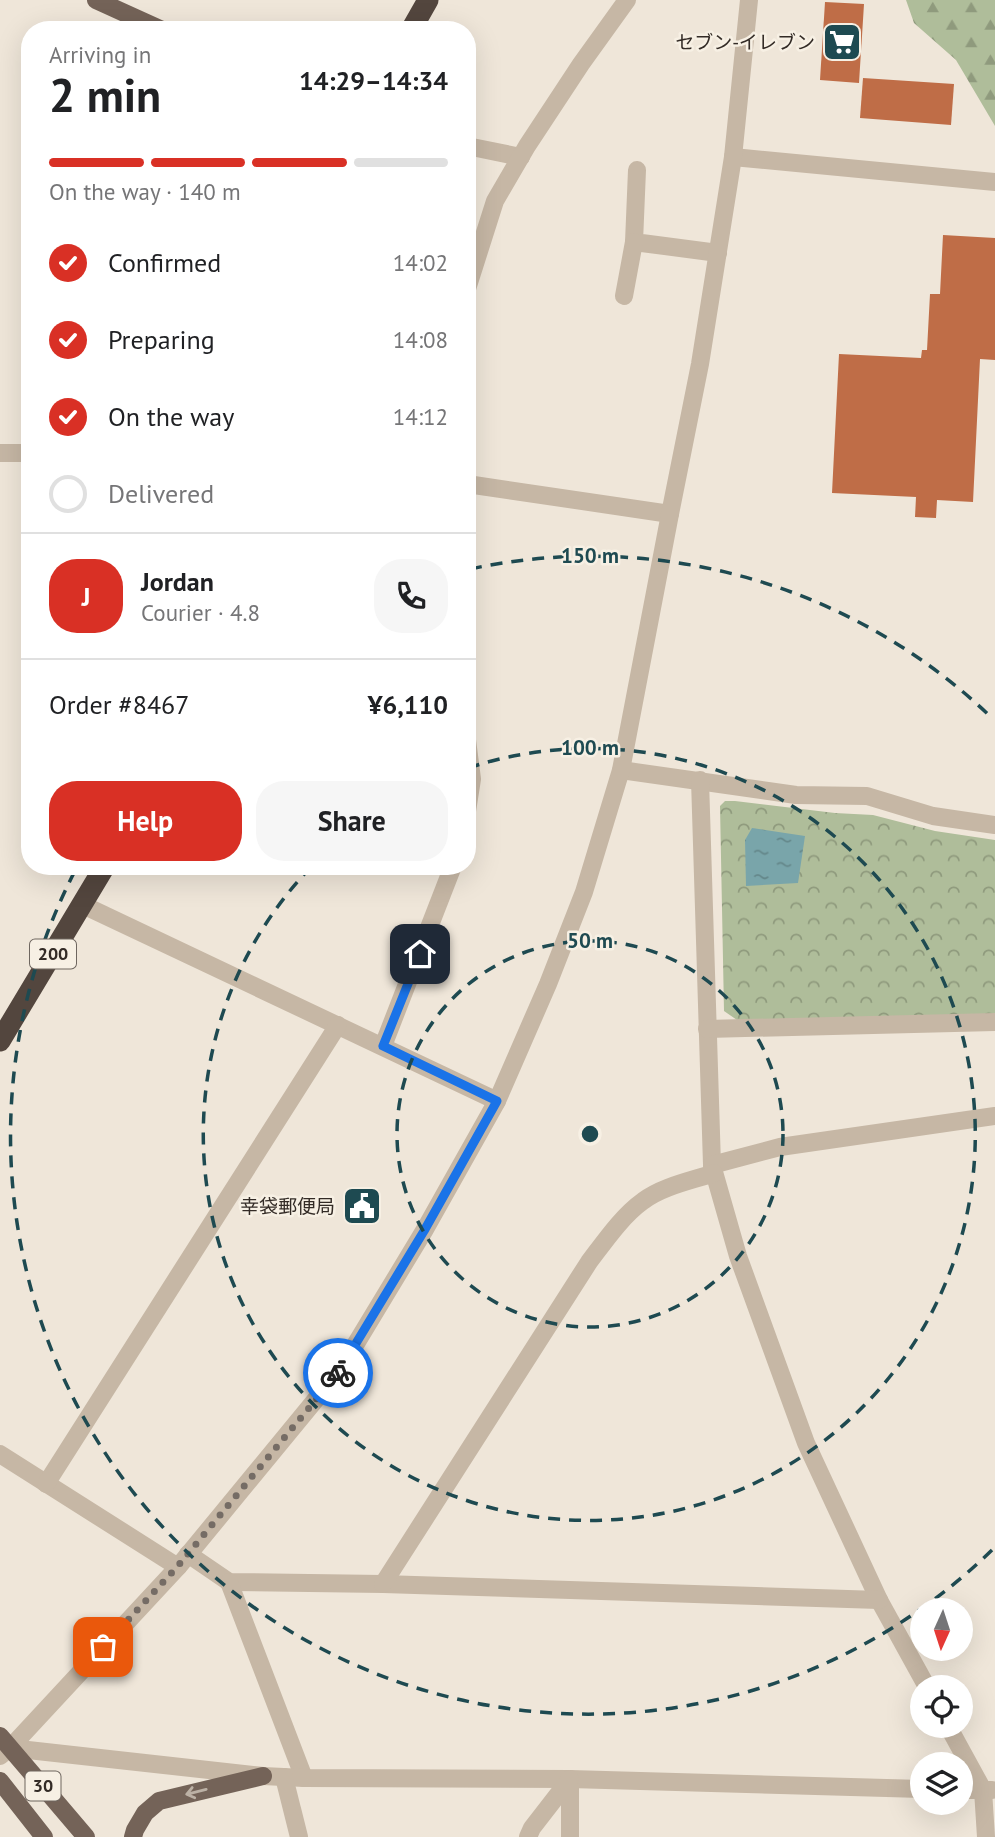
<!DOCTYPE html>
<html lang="en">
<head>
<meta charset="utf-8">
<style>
	body { margin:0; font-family:"PT Sans","Noto Sans JP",sans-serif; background:#f6f6f6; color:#202124; height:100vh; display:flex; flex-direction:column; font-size:26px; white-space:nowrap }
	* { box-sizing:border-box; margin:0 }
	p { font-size:23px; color:#757577 }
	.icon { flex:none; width:38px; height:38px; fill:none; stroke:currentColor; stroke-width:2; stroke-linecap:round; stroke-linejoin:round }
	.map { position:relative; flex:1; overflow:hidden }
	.sheet { position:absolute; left:21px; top:21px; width:455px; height:854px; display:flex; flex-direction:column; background:#fff; border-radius:28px; box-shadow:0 7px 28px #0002 }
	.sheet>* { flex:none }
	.needle { width:46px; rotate:183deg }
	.fabs { position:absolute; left:910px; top:1598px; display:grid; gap:14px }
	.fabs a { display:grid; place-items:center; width:63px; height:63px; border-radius:50%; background:#fff; box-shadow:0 7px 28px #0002; font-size:35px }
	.pin { position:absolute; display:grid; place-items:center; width:60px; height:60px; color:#fff; margin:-30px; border-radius:14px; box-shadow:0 4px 10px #0006 }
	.courier { position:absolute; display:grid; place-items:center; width:70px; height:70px; margin:-35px; border:5px solid #1a73e8; border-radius:50%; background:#fff; color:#222; box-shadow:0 2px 9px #0007 }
	.headline em { font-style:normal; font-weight:700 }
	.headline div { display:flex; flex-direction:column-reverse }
	.headline { display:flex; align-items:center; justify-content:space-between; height:119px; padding:0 28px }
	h1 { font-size:46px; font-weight:700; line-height:52px }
	.bar { display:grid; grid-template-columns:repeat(4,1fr); gap:10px 7px; align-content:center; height:84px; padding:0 28px }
	.bar i { height:9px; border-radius:5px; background:#e0e0e0 }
	.bar .active { background:#d93025 }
	.bar p { grid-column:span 4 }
	.line { display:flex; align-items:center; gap:18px; padding:0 28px; border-top:2px solid #e0e0e0 }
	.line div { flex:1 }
	.round { display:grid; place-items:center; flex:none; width:74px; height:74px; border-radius:28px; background:#f6f6f6 }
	ol { padding:0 28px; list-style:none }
	li { display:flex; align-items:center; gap:21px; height:77px }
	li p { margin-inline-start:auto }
	li .icon { padding:7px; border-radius:50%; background:#d93025; color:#fff; stroke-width:4 }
	li:last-child { color:#757577 }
	li i { width:38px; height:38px; border:4px solid #e0e0e0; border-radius:50% }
	.button { display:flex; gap:14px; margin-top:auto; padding:14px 28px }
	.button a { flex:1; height:80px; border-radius:28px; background:#d93025; color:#fff; font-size:28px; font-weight:700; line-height:80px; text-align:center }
	.button a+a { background:#f6f6f6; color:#202124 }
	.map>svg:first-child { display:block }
	.forest { fill:url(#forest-firs) }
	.park { fill:url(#park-crowns) }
	.water { fill:url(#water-ripples) }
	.building { fill:#bf6d47 }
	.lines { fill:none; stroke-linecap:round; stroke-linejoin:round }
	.minor { stroke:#c6b7a5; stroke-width:18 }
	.major { stroke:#746358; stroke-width:18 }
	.highway { stroke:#53463e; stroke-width:21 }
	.oneway { stroke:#bcb1a5 }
	.done { stroke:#756c65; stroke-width:7; stroke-dasharray:0 12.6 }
	.route { stroke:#1a73e8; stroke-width:9 }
	.ring { fill:none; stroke:#1e4a51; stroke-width:3.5; stroke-dasharray:12 9 }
	.labels { text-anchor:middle; stroke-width:5; stroke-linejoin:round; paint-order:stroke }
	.shield { fill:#f7f0e4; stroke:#6e665f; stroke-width:2 }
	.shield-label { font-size:18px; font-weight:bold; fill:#332b26 }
	.poi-label { font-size:19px; fill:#332b26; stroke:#f7f0e4; text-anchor:end }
	.centre { fill:#1e4a51; stroke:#f7f0e4; stroke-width:3.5 }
	.ring-label { font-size:21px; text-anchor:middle; font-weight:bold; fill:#1e4a51; stroke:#f7f0e4; stroke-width:5; stroke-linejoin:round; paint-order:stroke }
</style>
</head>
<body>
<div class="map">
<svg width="995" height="1837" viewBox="0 0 995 1837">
	<defs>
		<pattern id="forest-firs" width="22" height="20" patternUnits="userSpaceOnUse" patternTransform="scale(1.75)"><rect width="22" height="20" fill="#afbd9a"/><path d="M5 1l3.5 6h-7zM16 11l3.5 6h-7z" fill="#8f9a7d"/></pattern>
		<pattern id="park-crowns" width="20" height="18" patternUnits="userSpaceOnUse" patternTransform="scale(1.75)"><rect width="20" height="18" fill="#afbd9a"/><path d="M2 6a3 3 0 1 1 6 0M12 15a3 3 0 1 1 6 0" fill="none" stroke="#8f9a7d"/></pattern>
		<pattern id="water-ripples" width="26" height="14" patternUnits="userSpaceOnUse" patternTransform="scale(1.75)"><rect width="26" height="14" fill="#79a5aa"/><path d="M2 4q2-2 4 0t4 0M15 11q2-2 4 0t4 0" fill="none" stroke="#64878a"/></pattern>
	</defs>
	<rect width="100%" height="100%" fill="#efe6d9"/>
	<polygon class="forest" points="906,0 995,0 995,126 956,60 914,23"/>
	<polygon class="park" points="725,801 735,801 835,813 873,815 935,831 995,840 995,1015 737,1020 724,1011 720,806"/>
	<polygon class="water" points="752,828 805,836 798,883 746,886 745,840"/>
	<g class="building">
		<polygon points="825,2 864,4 859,83 820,80"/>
		<polygon points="863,78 954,84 951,125 860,118"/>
		<polygon points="943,235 995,238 995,360 980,359 973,502 937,500 936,518 915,517 916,497 832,493 839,354 921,358 922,350 927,350 930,294 940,294"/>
	</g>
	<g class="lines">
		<g class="minor">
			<polyline points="467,146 521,157"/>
			<polyline points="733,157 995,182"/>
			<polyline points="637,170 634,242 718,253"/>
			<polyline points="467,289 495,201 527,146 581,64 627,0"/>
			<polyline points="624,296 634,242"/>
			<polyline points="0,453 30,453"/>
			<polyline points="467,484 670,514"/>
			<polyline points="467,740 472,779 467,811"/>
			<polyline points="621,770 796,795 867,796 933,816 995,825"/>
			<polyline points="700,780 712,1165 738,1256 806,1443 879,1600 927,1687"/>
			<polyline points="83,905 497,1101"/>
			<polyline points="707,1029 995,1022"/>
			<polyline points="383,1046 453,866"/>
			<polyline points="712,1165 780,1147 995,1116"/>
			<polyline points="0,1454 178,1567"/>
			<polyline points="46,1484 338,1025"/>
			<polyline points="188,1554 229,1582 383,1584 879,1600"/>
			<polyline points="229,1582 304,1778"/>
			<path d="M 383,1584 L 589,1262 C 605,1241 622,1216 643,1201 C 663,1186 691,1181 714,1173"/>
			<polyline points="948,1726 983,1790 986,1837"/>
			<polyline points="10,1748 263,1776 304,1778 570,1779 922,1789"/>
			<polyline points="0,1756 10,1748 178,1567 340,1370 424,1231 497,1101 548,984 584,892 621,770 670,514 700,364 733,157 749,0"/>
			<polyline points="284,1777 299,1837"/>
			<polyline points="570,1779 570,1837"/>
			<polyline points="961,1790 992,1790"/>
			<polyline points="528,1837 532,1828 570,1779"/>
		</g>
		<g class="major">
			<polyline points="96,0 162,30"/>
			<polyline points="0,1736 86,1837"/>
			<polyline points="0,1781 44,1837"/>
			<polyline points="133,1837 135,1830 145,1813 159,1801 263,1776"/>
		</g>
		<g class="highway">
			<polyline points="411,30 428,0"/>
			<polyline points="0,1041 105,866"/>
		</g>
	</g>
	<defs><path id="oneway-shaft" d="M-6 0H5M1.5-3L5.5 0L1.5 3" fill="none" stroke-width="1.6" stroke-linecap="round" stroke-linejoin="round" transform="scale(1.75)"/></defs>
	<use class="oneway" href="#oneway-shaft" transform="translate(196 1792) rotate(166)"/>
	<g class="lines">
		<polyline class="done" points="103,1647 177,1567 338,1373"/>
		<polyline class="route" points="338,1373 424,1231 497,1101 383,1046 420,954"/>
	</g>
	<g class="ring">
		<circle cx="590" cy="1134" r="193"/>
		<path d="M468 768A386 386 0 1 1 310 868"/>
		<path d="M992 1550A578 578 0 0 1 77 867M470 569A578 578 0 0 1 992 718"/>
	</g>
	<defs>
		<symbol id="supermarket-square" viewBox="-11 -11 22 22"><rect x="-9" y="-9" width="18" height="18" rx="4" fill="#1e4a51" stroke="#f7f0e4"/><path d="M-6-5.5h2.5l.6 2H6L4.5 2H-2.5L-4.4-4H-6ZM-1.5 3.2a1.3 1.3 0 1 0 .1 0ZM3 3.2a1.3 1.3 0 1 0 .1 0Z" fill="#fff"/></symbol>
		<symbol id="civic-square" viewBox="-11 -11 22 22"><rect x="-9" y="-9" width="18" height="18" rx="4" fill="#1e4a51" stroke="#f7f0e4"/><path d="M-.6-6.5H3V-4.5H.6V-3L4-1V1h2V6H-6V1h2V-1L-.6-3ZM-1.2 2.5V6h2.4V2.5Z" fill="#fff"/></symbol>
	</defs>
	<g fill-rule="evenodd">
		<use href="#supermarket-square" x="820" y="20" width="44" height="44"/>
		<use href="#civic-square" x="340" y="1184" width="44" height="44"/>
	</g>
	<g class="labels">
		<g class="shield">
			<rect x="30" y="939.5" width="46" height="29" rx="5"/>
			<rect x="25.5" y="1771.5" width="35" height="29" rx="5"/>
		</g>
		<g class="shield-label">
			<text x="53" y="960">200</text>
			<text x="43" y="1792">30</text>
		</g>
		<g class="poi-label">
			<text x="815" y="49">セブン-イレブン</text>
			<text x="335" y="1213">幸袋郵便局</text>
		</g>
	</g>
	<circle cx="590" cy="1134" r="10" class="centre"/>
	<g class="ring-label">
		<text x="590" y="563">150 m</text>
		<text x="590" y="755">100 m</text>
		<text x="590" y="948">50 m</text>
	</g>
</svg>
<div class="fabs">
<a><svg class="needle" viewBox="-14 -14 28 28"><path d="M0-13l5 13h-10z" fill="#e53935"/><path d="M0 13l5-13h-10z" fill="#757577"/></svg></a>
<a><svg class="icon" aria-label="locate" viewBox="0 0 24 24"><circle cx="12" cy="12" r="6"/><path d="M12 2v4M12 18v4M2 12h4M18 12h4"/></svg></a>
<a><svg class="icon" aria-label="layers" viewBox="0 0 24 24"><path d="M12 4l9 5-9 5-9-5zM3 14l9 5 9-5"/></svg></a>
</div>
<div class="pin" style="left:103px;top:1647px;background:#ea580c"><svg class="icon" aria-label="bag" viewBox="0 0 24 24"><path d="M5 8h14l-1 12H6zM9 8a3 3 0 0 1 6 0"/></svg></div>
<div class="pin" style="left:420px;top:954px;background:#1f2937"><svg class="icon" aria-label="home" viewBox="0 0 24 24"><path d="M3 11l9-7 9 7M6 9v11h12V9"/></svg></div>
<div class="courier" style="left:338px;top:1373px"><svg class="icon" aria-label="bike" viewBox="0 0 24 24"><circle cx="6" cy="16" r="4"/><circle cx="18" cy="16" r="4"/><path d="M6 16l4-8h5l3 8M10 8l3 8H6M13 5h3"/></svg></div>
<section class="sheet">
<div class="headline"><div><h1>2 min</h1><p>Arriving in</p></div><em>14:29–14:34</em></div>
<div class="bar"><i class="active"></i><i class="active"></i><i class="active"></i><i></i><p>On the way · 140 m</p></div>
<ol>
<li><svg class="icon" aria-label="check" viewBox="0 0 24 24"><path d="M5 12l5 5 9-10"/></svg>Confirmed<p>14:02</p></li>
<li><svg class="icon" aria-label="check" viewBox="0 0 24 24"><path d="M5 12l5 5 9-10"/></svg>Preparing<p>14:08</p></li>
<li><svg class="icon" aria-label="check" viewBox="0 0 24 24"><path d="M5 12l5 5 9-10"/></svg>On the way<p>14:12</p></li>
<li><i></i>Delivered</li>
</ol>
<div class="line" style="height:126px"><b class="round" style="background:#d93025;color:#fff">J</b><div><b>Jordan</b><p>Courier · 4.8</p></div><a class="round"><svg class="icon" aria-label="phone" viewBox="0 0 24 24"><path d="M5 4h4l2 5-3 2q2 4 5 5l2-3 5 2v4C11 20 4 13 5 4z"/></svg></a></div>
<div class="line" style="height:91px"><div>Order #8467</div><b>¥6,110</b></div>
<div class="button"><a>Help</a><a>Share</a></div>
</section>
</div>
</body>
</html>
